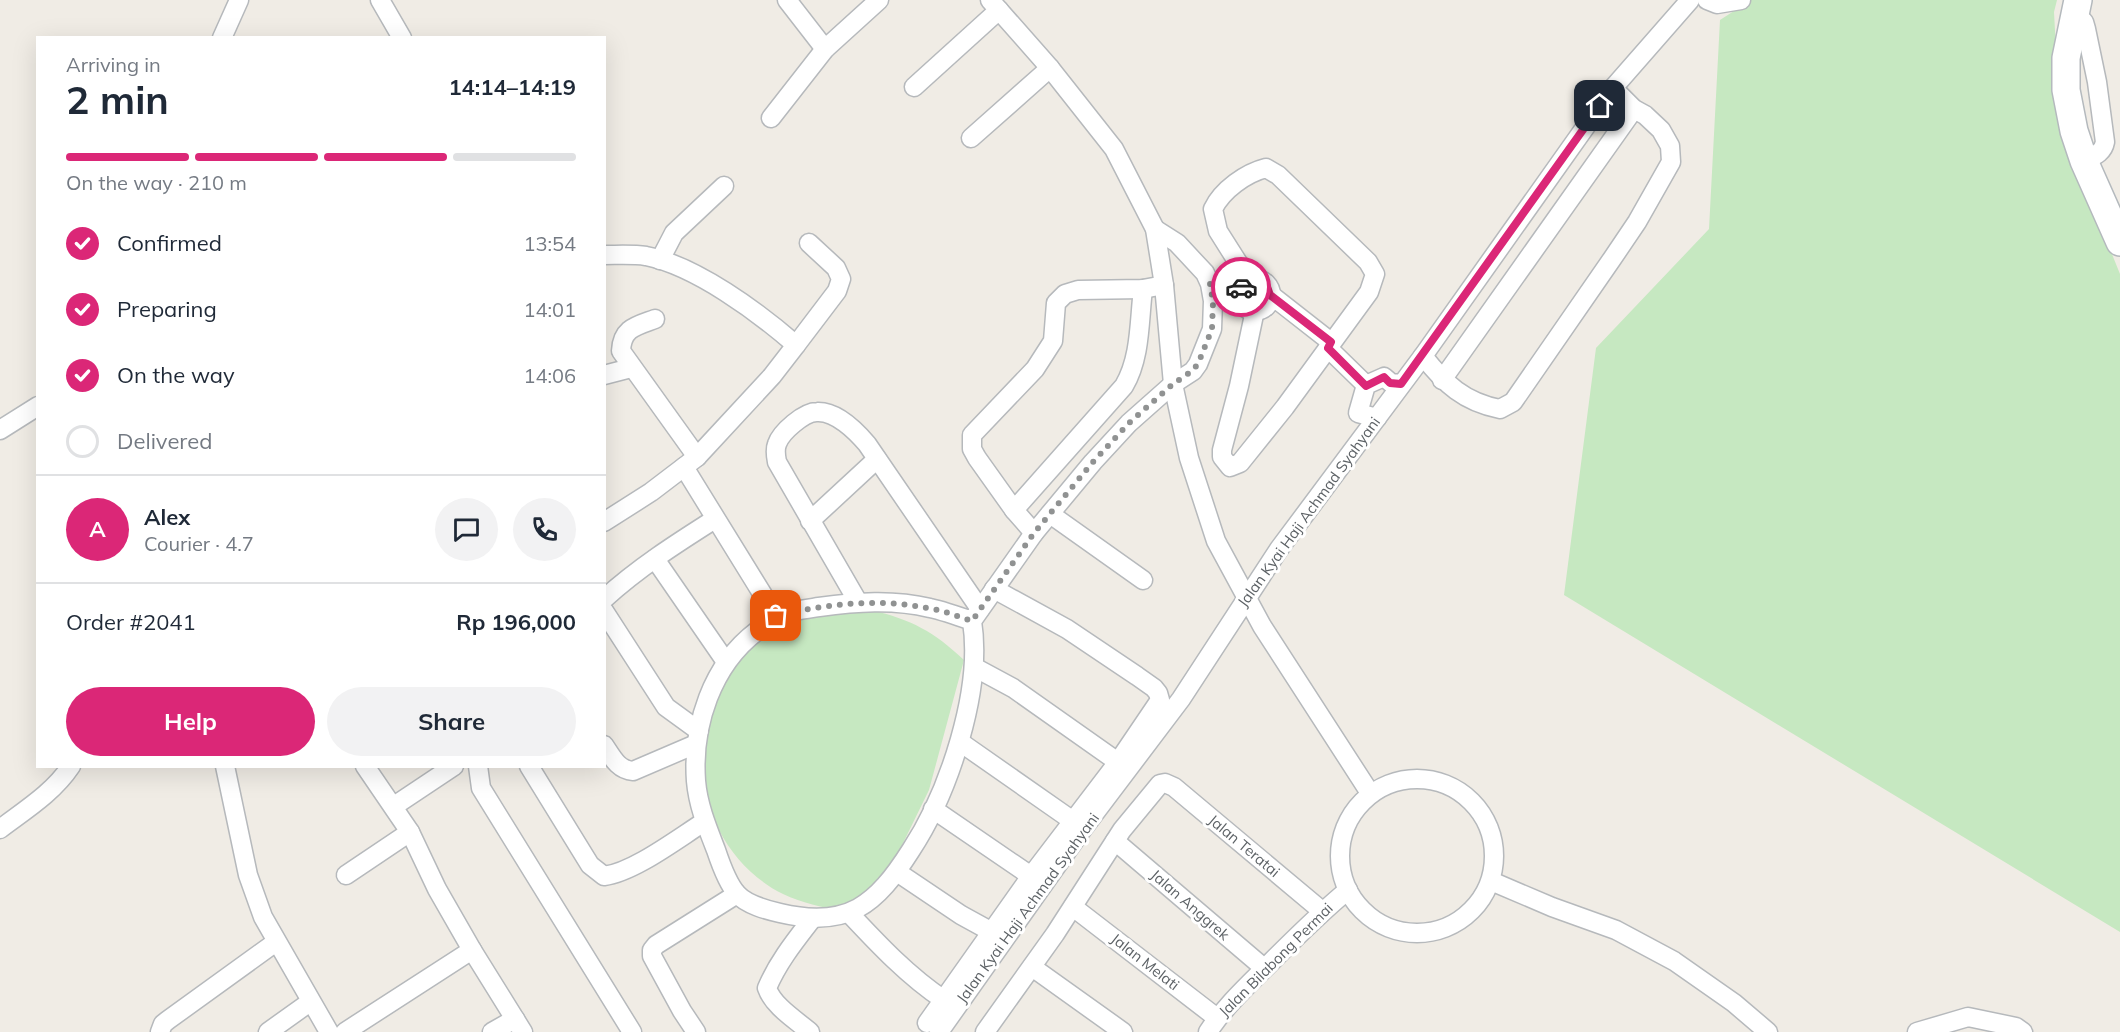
<!DOCTYPE html>
<html lang="en">
<head>
<meta charset="utf-8">
<style>
	body { margin:0; font-family:Mulish,sans-serif; background:#f2f2f3; color:#1f2937; height:100vh; display:flex; flex-direction:column; font-size:22px; white-space:nowrap }
	* { box-sizing:border-box; margin:0 }
	p { font-size:20px; color:#747a83 }
	.icon { flex:none; width:33px; height:33px; fill:none; stroke:currentColor; stroke-width:2; stroke-linecap:round; stroke-linejoin:round }
	.map { position:relative; flex:1; overflow:hidden }
	.details { position:absolute; left:36px; top:36px; width:570px; height:732px; display:flex; flex-direction:column; background:#fff; border-radius:0px; box-shadow:0 6px 24px #0002 }
	.details>* { flex:none }
	.pin { position:absolute; display:grid; place-items:center; width:51px; height:51px; color:#fff; margin:-26px; border-radius:12px; box-shadow:0 3px 9px #0006 }
	.courier { position:absolute; display:grid; place-items:center; width:60px; height:60px; margin:-30px; border:4px solid #db2777; border-radius:50%; background:#fff; color:#222; box-shadow:0 2px 8px #0007 }
	.overview em { font-style:normal; font-weight:700 }
	.overview div { display:flex; flex-direction:column-reverse }
	.overview { display:flex; align-items:center; justify-content:space-between; height:102px; padding:0 30px }
	h1 { font-size:39px; font-weight:700; line-height:45px }
	.bar { display:grid; grid-template-columns:repeat(4,1fr); gap:9px 6px; align-content:center; height:72px; padding:0 30px }
	.bar i { height:8px; border-radius:4px; background:#e0e1e3 }
	.bar .selected { background:#db2777 }
	.bar p { grid-column:span 4 }
	.line { display:flex; align-items:center; gap:15px; padding:0 30px; border-top:2px solid #e0e1e3 }
	.line div { flex:1 }
	.round { display:grid; place-items:center; flex:none; width:63px; height:63px; border-radius:32px; background:#f2f2f3 }
	ol { padding:0 30px; list-style:none }
	li { display:flex; align-items:center; gap:18px; height:66px }
	li p { margin-inline-start:auto }
	li .icon { padding:6px; border-radius:50%; background:#db2777; color:#fff; stroke-width:4 }
	li:last-child { color:#747a83 }
	li i { width:33px; height:33px; border:3px solid #e0e1e3; border-radius:50% }
	.action { display:flex; gap:12px; margin-top:auto; padding:12px 30px }
	.action a { flex:1; height:69px; border-radius:36px; background:#db2777; color:#fff; font-size:24px; font-weight:700; line-height:69px; text-align:center }
	.action a+a { background:#f2f2f3; color:#1f2937 }
	.map>svg:first-child { display:block }
	.green { fill:#c6e8c1 }
	.lines { fill:none; stroke-linecap:round; stroke-linejoin:round }
	.street-casing { stroke:#b6b9bc; stroke-width:21 }
	.secondary-casing { stroke:#b4b9bd; stroke-width:30 }
	.street { stroke:#fff; stroke-width:18 }
	.secondary { stroke:#fff; stroke-width:27 }
	.done { stroke:#909292; stroke-width:6; stroke-dasharray:0 10.8 }
	.route { stroke:#db2777; stroke-width:8 }
	.labels { text-anchor:middle; stroke-width:6; stroke-linejoin:round; paint-order:stroke }
	.street-label { font-size:15px; fill:#5d6266; stroke:#fff }
</style>
</head>
<body>
<div class="map">
<svg width="2120" height="1032" viewBox="0 0 2120 1032">
	<rect width="100%" height="100%" fill="#f0ece5"/>
	<g class="green">
		<polygon points="1751,0 2057,0 2054,12 2060,125 2120,274 2120,932 1564,595 1596,348 1709,229 1720,20"/>
		<path d="M 871,610 C 912,620 933,631 964,660 L 929,790 L 885,880 L 845,911 C 824,908 802,903 783,894 C 730,868 696,806 703,747 C 704,737 704,725 707,715 C 711,706 718,696 722,687 C 727,679 730,670 736,663 C 746,648 770,632 786,624 C 811,611 843,613 871,610 Z"/>
	</g>
	<g class="lines">
		<defs>
			<g id="street">
				<polyline points="380,0 402,38"/>
				<polyline points="787,0 825,49"/>
				<polyline points="990,0 1050,68 1114,149 1155,229 1164,285 1173,384 1189,458 1216,541 1262,626 1370,793"/>
				<polyline points="1707,0 1717,4 1741,0"/>
				<path d="M 2074,13 L 2084,22 L 2086,29 L 2097,82 L 2105,142 C 2103,153 2094,156 2084,161"/>
				<polyline points="222,38 239,0"/>
				<polyline points="914,87 999,10"/>
				<polyline points="771,118 825,49 879,0"/>
				<polyline points="971,138 1050,68"/>
				<path d="M 604,255 C 618,255 633,254 646,256 C 696,266 758,312 796,345 L 772,376 L 697,457 L 651,492 L 604,522"/>
				<polyline points="660,260 674,233 724,186"/>
				<circle cx="1255" cy="295" r="16"/>
				<path d="M 1249,280 L 1218,231 L 1213,209 C 1222,190 1246,173 1266,168 L 1278,175 L 1368,262 L 1375,274 L 1369,292 L 1285,407 L 1240,463 L 1230,467 L 1222,457 L 1222,450 L 1239,386 L 1255,310"/>
				<polyline points="1271,295 1331,342"/>
				<path d="M 655,319 C 636,326 622,328 621,351 L 697,457"/>
				<polyline points="796,345 837,291 841,279 836,268 809,243"/>
				<polyline points="1328,348 1366,385"/>
				<path d="M 1423,356 C 1445,384 1464,402 1500,409 L 1513,402 L 1612,259 L 1637,222 L 1671,162 L 1670,146 L 1661,130 L 1645,115 L 1634,109 L 1613,88"/>
				<polyline points="604,375 631,368"/>
				<polyline points="1442,380 1634,109"/>
				<polyline points="1377,418 1358,413 1366,385 1384,377 1391,383 1401,384"/>
				<polyline points="0,430 38,406"/>
				<polyline points="684,467 776,616"/>
				<path d="M 1014,510 L 1124,386 C 1141,357 1139,321 1143,289"/>
				<polyline points="1050,514 1143,580"/>
				<polyline points="810,521 877,459"/>
				<polyline points="1034,533 1014,510 977,458 972,449 972,435 1035,369 1053,341 1056,303 1065,294 1078,290 1143,289 1164,285"/>
				<polyline points="655,559 726,662"/>
				<path d="M 604,599 C 638,568 677,543 715,519"/>
				<path d="M 858,602 L 777,462 C 776,457 775,449 777,444 C 781,432 804,412 817,412 C 836,411 856,431 867,444 L 980,609"/>
				<polyline points="604,611 666,707 699,731"/>
				<path d="M 972,621 C 958,616 944,611 930,608 C 893,599 856,602 819,607 C 806,609 789,611 777,616 C 770,619 763,626 757,631 C 712,665 692,725 696,781 C 698,805 707,827 716,850 C 720,862 728,884 737,894 C 747,905 767,910 780,913 C 848,929 876,905 911,850 C 949,792 983,690 972,621 L 1034,533 L 1093,462 L 1129,423 L 1173,384 L 1193,371 L 1198,364 L 1212,329 L 1213,301 L 1210,284 L 1205,273 L 1177,243 L 1155,229"/>
				<polyline points="974,667 1013,688 1118,762"/>
				<polyline points="960,742 1073,821"/>
				<path d="M 604,745 C 612,757 618,770 633,771 L 696,744"/>
				<polyline points="225,766 248,875 263,917 329,1032"/>
				<polyline points="365,766 410,832 437,889 472,950 523,1032"/>
				<polyline points="478,766 481,788 632,1032"/>
				<path d="M 529,766 L 590,865 L 604,876 C 634,872 677,839 704,822"/>
				<circle cx="1417" cy="856" r="77"/>
				<polyline points="394,806 454,766"/>
				<polyline points="933,809 1031,876"/>
				<path d="M 0,829 C 25,810 53,793 71,766"/>
				<polyline points="1115,841 1264,968"/>
				<polyline points="897,872 961,915 992,932"/>
				<polyline points="346,875 410,832"/>
				<polyline points="1491,881 1552,907 1616,930 1674,961 1734,1003 1768,1032"/>
				<polyline points="1073,907 1217,1018"/>
				<path d="M 849,913 C 878,944 908,976 944,1000"/>
				<polyline points="1032,967 1123,1032"/>
				<polyline points="927,1023 1031,876 1118,762 1160,700 1158,693 1154,688 1137,676 1067,629 994,589"/>
				<polyline points="160,1032 163,1024 168,1020 276,942"/>
				<polyline points="268,1032 310,1002"/>
				<polyline points="345,1032 472,950"/>
				<polyline points="492,1032 515,1019"/>
				<polyline points="696,1032 682,1011 652,956 652,950 656,945 737,894"/>
				<path d="M 810,1032 C 796,1020 773,1006 767,988 C 778,962 795,941 812,919"/>
				<polyline points="939,1032 1082,830 1181,699 1279,549 1423,356 1613,88 1690,0"/>
				<polyline points="985,1032 1055,934 1122,830 1160,784 1165,783 1174,787 1322,911"/>
				<path d="M 1208,1032 C 1225,1006 1248,985 1270,963 C 1295,938 1320,913 1348,890"/>
				<polyline points="1917,1032 1968,1017 2016,1027 2023,1032"/>
			</g>
			<polyline id="secondary" points="2078,0 2066,58 2066,90 2074,131 2084,161 2120,242"/>
		</defs>
		<use href="#street" class="street-casing"/>
		<use href="#secondary" class="secondary-casing"/>
		<use href="#street" class="street"/>
		<use href="#secondary" class="secondary"/>
	</g>
	<g class="lines">
		<path class="done" d="M 776,616 C 826,604 877,598 927,608 C 942,610 957,616 972,621 L 1034,533 L 1093,462 L 1129,423 L 1173,384 L 1192,371 L 1198,364 L 1212,329 L 1213,302 L 1210,284 L 1240,289 L 1241,287"/>
		<path class="route" d="M 1241,287 C 1247,278 1257,278 1266,284 L 1270,295 L 1331,342 L 1328,348 L 1366,386 L 1384,377 L 1390,383 L 1401,384 L 1600,106"/>
	</g>
	<g class="labels">
		<g class="street-label">
			<text transform="translate(1309 512) rotate(-54)" y="5">Jalan Kyai Haji Achmad Syahyani</text>
			<text transform="translate(1244 846) rotate(40)" y="5">Jalan Teratai</text>
			<text transform="translate(1190 905) rotate(41)" y="5">Jalan Anggrek</text>
			<text transform="translate(1028 908) rotate(-54)" y="5">Jalan Kyai Haji Achmad Syahyani</text>
			<text transform="translate(1276 960) rotate(-45)" y="5">Jalan Bilabong Permai</text>
			<text transform="translate(1145 962) rotate(38)" y="5">Jalan Melati</text>
		</g>
	</g>
</svg>
<div class="pin" style="left:776px;top:616px;background:#ea580c"><svg class="icon" aria-label="bag" viewBox="0 0 24 24"><path d="M5 8h14l-1 12H6zM9 8a3 3 0 0 1 6 0"/></svg></div>
<div class="pin" style="left:1600px;top:106px;background:#1f2937"><svg class="icon" aria-label="home" viewBox="0 0 24 24"><path d="M3 11l9-7 9 7M6 9v11h12V9"/></svg></div>
<div class="courier" style="left:1241px;top:287px"><svg class="icon" aria-label="car" viewBox="0 0 24 24"><path d="M5 17H2v-5l4-1 3-4h7l3 4 3 1v5h-3M9 17h6M6 11h13"/><circle cx="7" cy="17" r="2"/><circle cx="17" cy="17" r="2"/></svg></div>
<section class="details">
<div class="overview"><div><h1>2 min</h1><p>Arriving in</p></div><em>14:14–14:19</em></div>
<div class="bar"><i class="selected"></i><i class="selected"></i><i class="selected"></i><i></i><p>On the way · 210 m</p></div>
<ol>
<li><svg class="icon" aria-label="check" viewBox="0 0 24 24"><path d="M5 12l5 5 9-10"/></svg>Confirmed<p>13:54</p></li>
<li><svg class="icon" aria-label="check" viewBox="0 0 24 24"><path d="M5 12l5 5 9-10"/></svg>Preparing<p>14:01</p></li>
<li><svg class="icon" aria-label="check" viewBox="0 0 24 24"><path d="M5 12l5 5 9-10"/></svg>On the way<p>14:06</p></li>
<li><i></i>Delivered</li>
</ol>
<div class="line" style="height:108px"><b class="round" style="background:#db2777;color:#fff">A</b><div><b>Alex</b><p>Courier · 4.7</p></div><a class="round"><svg class="icon" aria-label="chat" viewBox="0 0 24 24"><path d="M4 5h16v11H9l-5 4z"/></svg></a><a class="round"><svg class="icon" aria-label="phone" viewBox="0 0 24 24"><path d="M5 4h4l2 5-3 2q2 4 5 5l2-3 5 2v4C11 20 4 13 5 4z"/></svg></a></div>
<div class="line" style="height:78px"><div>Order #2041</div><b>Rp 196,000</b></div>
<div class="action"><a>Help</a><a>Share</a></div>
</section>
</div>
</body>
</html>
